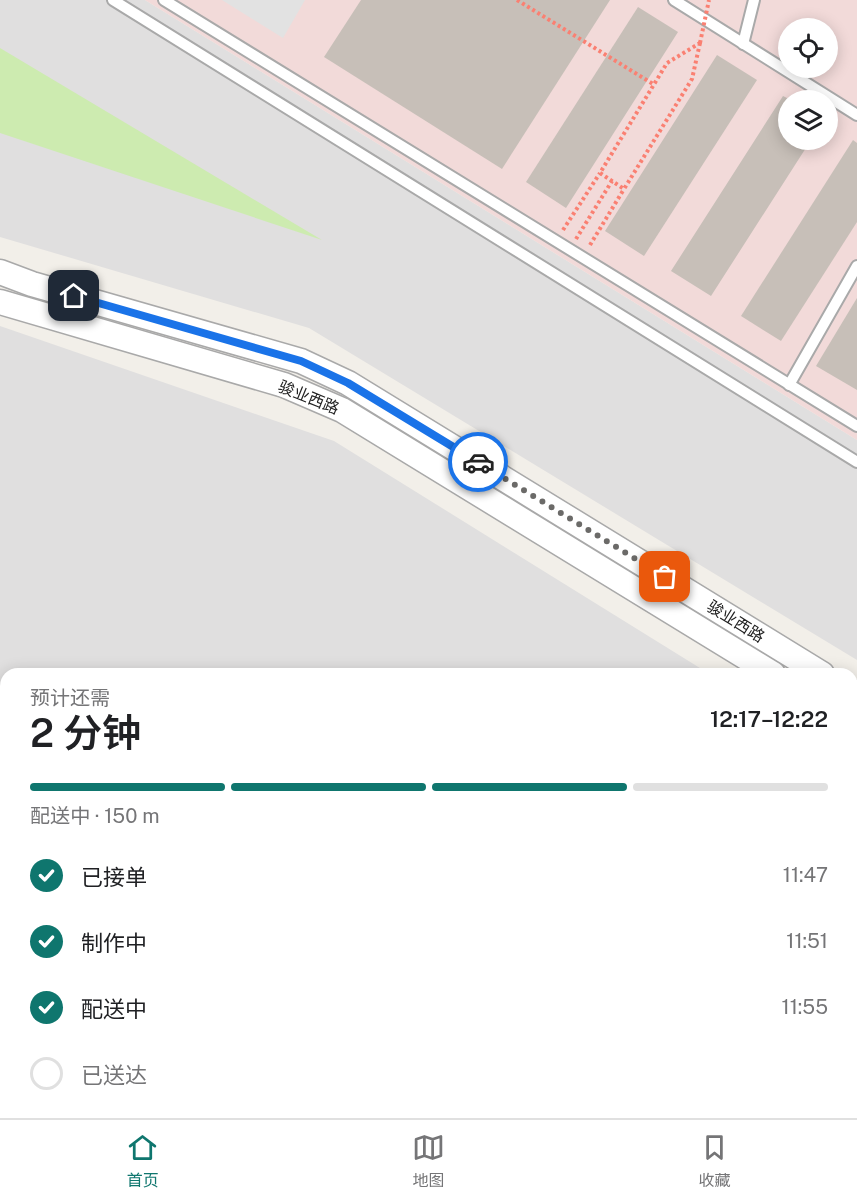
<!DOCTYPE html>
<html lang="zh">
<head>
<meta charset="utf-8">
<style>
	body { margin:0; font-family:"Public Sans","Noto Sans SC",sans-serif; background:#f2f2f2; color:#202124; height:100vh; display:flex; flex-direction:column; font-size:22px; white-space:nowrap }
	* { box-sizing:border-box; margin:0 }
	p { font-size:20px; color:#757577 }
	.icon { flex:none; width:33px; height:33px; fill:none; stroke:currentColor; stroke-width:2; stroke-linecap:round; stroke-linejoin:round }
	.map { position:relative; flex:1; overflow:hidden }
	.side { position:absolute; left:0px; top:668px; width:858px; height:452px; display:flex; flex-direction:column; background:#fff; border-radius:18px 18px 0 0; box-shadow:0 3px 15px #0003 }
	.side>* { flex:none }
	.tools { position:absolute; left:778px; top:18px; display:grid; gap:12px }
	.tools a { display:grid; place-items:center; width:60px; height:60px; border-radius:50%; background:#fff; box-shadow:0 3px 15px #0003; font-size:30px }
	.pin { position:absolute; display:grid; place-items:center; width:51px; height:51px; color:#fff; margin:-26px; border-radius:12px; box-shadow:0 3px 9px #0006 }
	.courier { position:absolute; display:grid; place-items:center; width:60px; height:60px; margin:-30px; border:4px solid #1a73e8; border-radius:50%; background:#fff; color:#222; box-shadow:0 2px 8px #0007 }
	.headline em { font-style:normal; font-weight:600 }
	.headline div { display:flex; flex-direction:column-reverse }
	.headline { display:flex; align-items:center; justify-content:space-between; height:102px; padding:0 30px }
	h1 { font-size:39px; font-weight:600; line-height:45px }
	.bar { display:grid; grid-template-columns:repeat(4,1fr); gap:9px 6px; align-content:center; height:72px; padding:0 30px }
	.bar i { height:8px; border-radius:4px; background:#e0e0e0 }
	.bar .selected { background:#0f766e }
	.bar p { grid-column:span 4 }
	ol { padding:0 30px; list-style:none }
	li { display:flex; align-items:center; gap:18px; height:66px }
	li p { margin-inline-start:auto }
	li .icon { padding:6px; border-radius:50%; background:#0f766e; color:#fff; stroke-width:4 }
	li:last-child { color:#757577 }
	li i { width:33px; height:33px; border:3px solid #e0e0e0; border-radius:50% }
	.tabs { display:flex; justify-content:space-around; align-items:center; height:84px; border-top:2px solid #e0e0e0; background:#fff; font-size:16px; color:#757577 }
	.tabs a { display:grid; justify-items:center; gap:3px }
	.tabs .selected { color:#0f766e }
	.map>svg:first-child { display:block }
	.residential { fill:#e0dfdf }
	.commercial { fill:#f2dad9; fill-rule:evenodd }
	.grass { fill:#cdebb0 }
	.parking { fill:#e2e2e2 }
	.building { fill:#c7bfb8 }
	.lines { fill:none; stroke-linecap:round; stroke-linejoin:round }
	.service-casing { stroke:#a9a9a9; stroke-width:14 }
	.minor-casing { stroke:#a9a9a9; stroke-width:22 }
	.tertiary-casing { stroke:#a9a9a9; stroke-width:27 }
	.secondary-casing { stroke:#707d05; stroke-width:30 }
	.path { stroke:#fa8072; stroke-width:4; stroke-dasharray:3 3; stroke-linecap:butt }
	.service { stroke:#fff; stroke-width:10 }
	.minor { stroke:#fff; stroke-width:20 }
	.tertiary { stroke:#fff; stroke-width:24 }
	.secondary { stroke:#f7fabf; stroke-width:27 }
	.path-bridge { stroke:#fa8072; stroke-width:4; stroke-dasharray:3 3; stroke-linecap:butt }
	.done { stroke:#6b6a68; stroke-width:6; stroke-dasharray:0 10.8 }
	.route { stroke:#1a73e8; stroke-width:8 }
	.labels { text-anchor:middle; stroke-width:6; stroke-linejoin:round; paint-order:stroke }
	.street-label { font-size:16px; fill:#222; stroke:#fff }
</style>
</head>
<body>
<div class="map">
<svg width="857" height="1118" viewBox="0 0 857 1118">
	<rect width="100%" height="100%" fill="#f2efe9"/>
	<g class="residential">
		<polygon points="0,0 145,0 857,440 857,660 309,328 0,237"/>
		<polygon points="0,326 334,441 708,673 6,674 6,1040 0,1040"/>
		<polygon points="852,763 857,766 857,1034 852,1034"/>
	</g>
	<path class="commercial" d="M 145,0 L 857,0 L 857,440 ZM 789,28 L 828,28 L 828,68 L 789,68 ZM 789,100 L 828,100 L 828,140 L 789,140 Z"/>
	<polygon class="grass" points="0,48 322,240 0,133"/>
	<polygon class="parking" points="222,0 305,0 283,38"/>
	<g class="building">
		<polygon points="361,0 610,0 502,169 324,57"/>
		<polygon points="638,7 678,32 566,208 526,182"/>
		<polygon points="717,55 757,80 644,256 605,231"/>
		<polygon points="783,96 789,99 789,140 811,140 711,296 671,271"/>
		<polygon points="853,140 857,143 857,222 781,341 741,316"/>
		<polygon points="857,298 857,390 816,366"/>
	</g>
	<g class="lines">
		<defs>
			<g id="service">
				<polyline points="113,0 857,462"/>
				<polyline points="164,0 857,426"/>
				<polyline points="674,0 857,115"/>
				<polyline points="743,44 754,0"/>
				<polyline points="789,385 857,266"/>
			</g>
			<polyline id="minor" points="363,1118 364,1113"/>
			<g id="tertiary">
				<polyline points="0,272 32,284 301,361 348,383 822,674"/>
				<polyline points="0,302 284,385 342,410 773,674"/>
				<polyline points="852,692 857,695"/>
				<polyline points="852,722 857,725"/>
			</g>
			<g id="secondary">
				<polyline points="0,1056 6,1056"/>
				<polyline points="852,1065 857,1065"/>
				<polyline points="0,1079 6,1080"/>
				<polyline points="852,1086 857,1086"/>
			</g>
		</defs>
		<use href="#service" class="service-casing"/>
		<use href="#minor" class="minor-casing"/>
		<use href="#tertiary" class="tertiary-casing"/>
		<use href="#secondary" class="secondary-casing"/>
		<g class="path">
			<polyline points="517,0 653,84"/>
			<polygon points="700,43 692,79 624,189 600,173 667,63"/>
			<polyline points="563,230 600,173"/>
			<polyline points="576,239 612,181"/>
			<polyline points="590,245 624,189"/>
		</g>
		<use href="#service" class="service"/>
		<use href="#minor" class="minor"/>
		<use href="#tertiary" class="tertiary"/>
		<use href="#secondary" class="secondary"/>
		<polyline class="path-bridge" points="700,43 709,0"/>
	</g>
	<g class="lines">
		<polyline class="done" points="478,462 665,577"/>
		<polyline class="route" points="74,296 301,361 348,383 478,462"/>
	</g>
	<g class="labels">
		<g class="street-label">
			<text transform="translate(309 397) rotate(22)" y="6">骏业西路</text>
			<text transform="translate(736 621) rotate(32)" y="6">骏业西路</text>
		</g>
	</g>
</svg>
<div class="tools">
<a><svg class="icon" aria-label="locate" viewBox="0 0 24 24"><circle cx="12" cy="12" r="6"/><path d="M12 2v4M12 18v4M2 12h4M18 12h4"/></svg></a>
<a><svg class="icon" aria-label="layers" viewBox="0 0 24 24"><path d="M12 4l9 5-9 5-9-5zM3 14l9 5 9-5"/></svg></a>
</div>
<div class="pin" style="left:665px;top:577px;background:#ea580c"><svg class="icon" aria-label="bag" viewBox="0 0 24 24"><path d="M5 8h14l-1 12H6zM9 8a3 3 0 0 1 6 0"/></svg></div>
<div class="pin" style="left:74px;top:296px;background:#1f2937"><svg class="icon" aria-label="home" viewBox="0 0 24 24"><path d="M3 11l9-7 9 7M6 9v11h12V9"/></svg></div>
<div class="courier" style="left:478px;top:462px"><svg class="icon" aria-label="car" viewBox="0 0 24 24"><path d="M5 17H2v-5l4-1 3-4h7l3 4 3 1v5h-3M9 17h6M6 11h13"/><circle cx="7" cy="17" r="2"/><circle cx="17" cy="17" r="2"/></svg></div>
<section class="side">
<div class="headline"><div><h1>2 分钟</h1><p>预计还需</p></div><em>12:17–12:22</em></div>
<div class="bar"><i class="selected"></i><i class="selected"></i><i class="selected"></i><i></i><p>配送中 · 150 m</p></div>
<ol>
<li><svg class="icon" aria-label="check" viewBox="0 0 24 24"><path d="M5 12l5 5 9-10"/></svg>已接单<p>11:47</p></li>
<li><svg class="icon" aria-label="check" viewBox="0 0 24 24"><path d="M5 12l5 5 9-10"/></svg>制作中<p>11:51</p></li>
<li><svg class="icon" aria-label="check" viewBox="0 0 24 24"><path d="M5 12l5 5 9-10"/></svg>配送中<p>11:55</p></li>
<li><i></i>已送达</li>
</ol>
</section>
</div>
<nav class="tabs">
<a class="selected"><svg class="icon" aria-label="home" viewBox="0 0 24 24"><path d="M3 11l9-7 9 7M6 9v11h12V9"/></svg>首页</a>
<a><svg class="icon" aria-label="map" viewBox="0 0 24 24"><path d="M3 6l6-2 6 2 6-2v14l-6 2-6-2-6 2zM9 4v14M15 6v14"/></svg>地图</a>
<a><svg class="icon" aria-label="saved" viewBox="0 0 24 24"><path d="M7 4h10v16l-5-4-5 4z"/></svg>收藏</a>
</nav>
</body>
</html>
